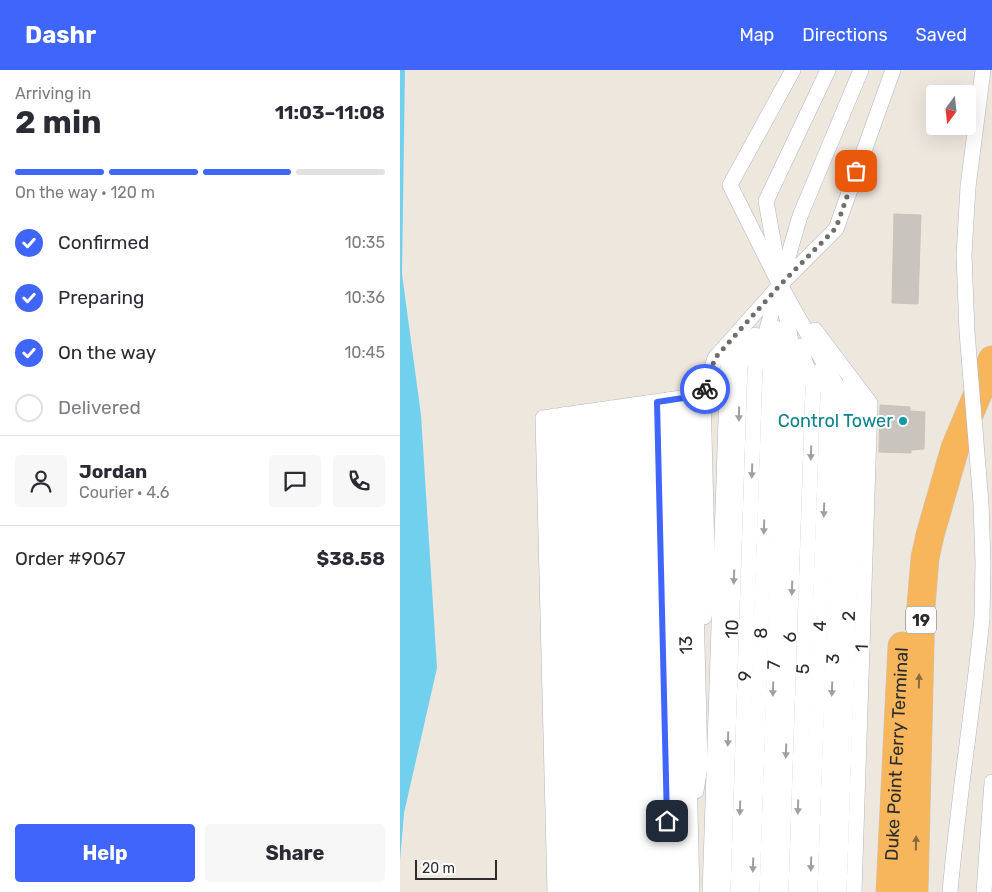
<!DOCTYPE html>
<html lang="en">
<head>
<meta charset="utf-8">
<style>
	body { margin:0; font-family:Rubik,sans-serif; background:#f7f7f7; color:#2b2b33; height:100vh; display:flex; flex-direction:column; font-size:19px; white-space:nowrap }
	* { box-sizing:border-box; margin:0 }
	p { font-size:16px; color:#7c7c81 }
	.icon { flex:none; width:28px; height:28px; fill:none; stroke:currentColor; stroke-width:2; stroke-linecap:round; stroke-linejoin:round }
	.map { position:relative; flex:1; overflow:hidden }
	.sheet { display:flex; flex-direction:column; background:#fff; width:400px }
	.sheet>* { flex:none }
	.needle { width:32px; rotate:195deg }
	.controls { position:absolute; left:526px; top:15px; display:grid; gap:10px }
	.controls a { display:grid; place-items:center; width:50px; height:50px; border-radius:5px; background:#fff; box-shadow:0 5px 20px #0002; font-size:25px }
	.scale { position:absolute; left:15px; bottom:12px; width:82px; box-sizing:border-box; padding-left:5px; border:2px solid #2c2c2c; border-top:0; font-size:14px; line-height:18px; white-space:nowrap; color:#2c2c2c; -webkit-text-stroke:4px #fff; paint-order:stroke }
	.pin { position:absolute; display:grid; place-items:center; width:42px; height:42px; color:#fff; margin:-21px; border-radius:10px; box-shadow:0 2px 8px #0006 }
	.courier { position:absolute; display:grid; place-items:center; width:50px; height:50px; margin:-25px; border:4px solid #3f65fa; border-radius:50%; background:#fff; color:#222; box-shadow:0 1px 6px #0007 }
	.head em { font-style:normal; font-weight:700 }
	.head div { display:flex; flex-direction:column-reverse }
	.head { display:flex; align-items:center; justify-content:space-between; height:85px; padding:0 15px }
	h1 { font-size:32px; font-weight:700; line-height:38px }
	.bar { display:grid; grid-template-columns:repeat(4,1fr); gap:8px 5px; align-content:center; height:60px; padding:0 15px }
	.bar i { height:6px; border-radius:4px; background:#e1e1e2 }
	.bar .active { background:#3f65fa }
	.bar p { grid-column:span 4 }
	.line { display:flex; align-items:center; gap:12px; padding:0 15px; border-top:1px solid #e1e1e2 }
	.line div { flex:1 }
	.round { display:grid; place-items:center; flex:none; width:52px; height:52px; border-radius:5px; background:#f7f7f7 }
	ol { padding:0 15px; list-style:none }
	li { display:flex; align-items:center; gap:15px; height:55px }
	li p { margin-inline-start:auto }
	li .icon { padding:5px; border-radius:50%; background:#3f65fa; color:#fff; stroke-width:4 }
	li:last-child { color:#7c7c81 }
	li i { width:28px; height:28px; border:2px solid #e1e1e2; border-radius:50% }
	.cta { display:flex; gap:10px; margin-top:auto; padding:10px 15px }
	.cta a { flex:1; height:58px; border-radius:5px; background:#3f65fa; color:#fff; font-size:20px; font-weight:700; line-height:58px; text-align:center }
	.cta a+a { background:#f7f7f7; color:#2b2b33 }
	header { display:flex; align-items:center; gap:30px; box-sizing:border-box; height:70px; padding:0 25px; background:#3f65fa; color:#fff }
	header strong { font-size:24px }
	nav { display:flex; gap:28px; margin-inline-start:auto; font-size:18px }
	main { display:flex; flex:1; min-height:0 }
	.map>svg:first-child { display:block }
	.water { fill:#72d0ef }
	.building { fill:#c9c4be; stroke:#c9c3b8 }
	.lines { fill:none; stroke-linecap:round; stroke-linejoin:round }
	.service-casing { stroke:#b2b5bf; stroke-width:16 }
	.trunk-casing { stroke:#c8c8c8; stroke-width:29 }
	.service { stroke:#fff; stroke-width:15 }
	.trunk { stroke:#f8b65c; stroke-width:28 }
	.service-bridge-casing { stroke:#b2b5bf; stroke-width:16; stroke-linecap:butt }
	.service-bridge { stroke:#fff; stroke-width:15 }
	.oneway { fill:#a0a0a0 }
	.oneway2 { fill:#886a42 }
	.done { stroke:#706d6a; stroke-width:5; stroke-dasharray:0 9 }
	.route { stroke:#3f65fa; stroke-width:6 }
	.culture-dot { fill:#0f9aa8; stroke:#fff; stroke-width:2 }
	.labels { text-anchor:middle; stroke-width:4; stroke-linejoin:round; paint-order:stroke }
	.shield { fill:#fff; stroke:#6b6b6b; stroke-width:1 }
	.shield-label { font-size:16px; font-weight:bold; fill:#2c2c2c }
	.culture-label { font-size:18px; fill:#0d838f; stroke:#fff; text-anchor:end }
	.street-label { font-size:18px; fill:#2c2c2c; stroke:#fff }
</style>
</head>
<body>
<header>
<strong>Dashr</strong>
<nav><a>Map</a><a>Directions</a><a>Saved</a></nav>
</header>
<main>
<section class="sheet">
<div class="head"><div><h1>2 min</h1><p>Arriving in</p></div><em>11:03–11:08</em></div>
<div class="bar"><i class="active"></i><i class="active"></i><i class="active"></i><i></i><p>On the way · 120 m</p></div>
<ol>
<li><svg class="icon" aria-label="check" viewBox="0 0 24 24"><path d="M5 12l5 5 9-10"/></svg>Confirmed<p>10:35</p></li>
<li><svg class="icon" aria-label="check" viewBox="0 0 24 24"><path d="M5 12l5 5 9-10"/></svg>Preparing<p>10:36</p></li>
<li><svg class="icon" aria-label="check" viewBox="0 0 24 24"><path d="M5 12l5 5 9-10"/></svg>On the way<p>10:45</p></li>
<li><i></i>Delivered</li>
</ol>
<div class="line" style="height:90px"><a class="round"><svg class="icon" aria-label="person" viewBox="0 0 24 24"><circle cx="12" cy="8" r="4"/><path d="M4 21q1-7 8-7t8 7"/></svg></a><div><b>Jordan</b><p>Courier · 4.6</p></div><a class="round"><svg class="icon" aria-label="chat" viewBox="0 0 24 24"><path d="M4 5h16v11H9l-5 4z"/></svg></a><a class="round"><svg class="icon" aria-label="phone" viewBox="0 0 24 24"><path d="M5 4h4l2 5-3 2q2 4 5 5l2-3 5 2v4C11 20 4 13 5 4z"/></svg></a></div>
<div class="line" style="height:65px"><div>Order #9067</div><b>$38.58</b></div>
<div class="cta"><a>Help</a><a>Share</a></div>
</section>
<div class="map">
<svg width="592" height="822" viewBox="0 0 592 822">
	<rect width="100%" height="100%" fill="#eee7de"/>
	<polygon class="water" points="0,0 5,0 2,204 21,345 37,598 4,743 0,791"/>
	<g class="building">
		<polygon points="494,144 521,145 518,234 492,233"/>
		<polygon points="480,335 510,337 510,341 525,342 524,379 511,380 511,383 479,382"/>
	</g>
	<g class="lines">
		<defs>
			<g id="service">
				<polyline points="393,0 330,115 380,215 442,325 425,822"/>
				<polyline points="568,117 583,0"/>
				<polyline points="378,198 366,131 428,0"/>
				<polyline points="415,260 470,333 454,822"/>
				<polyline points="303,325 308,521 304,547"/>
				<polyline points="291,327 300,696 296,721"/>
				<polyline points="280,328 292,822"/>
				<polyline points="268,330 281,822"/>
				<polyline points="257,332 269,822"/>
				<polyline points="246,333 258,822"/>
				<polyline points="234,335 246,822"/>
				<polyline points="223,337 235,822"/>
				<polyline points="211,338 223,822"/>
				<polyline points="200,340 212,822"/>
				<polyline points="188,341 200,822"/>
				<polyline points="177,343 189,822"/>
				<polyline points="166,344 177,822"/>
				<polyline points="154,346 166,822"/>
				<polyline points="155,822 143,348 303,325 315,288 380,215 436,159 493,0"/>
				<polyline points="310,822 328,292 344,267"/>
				<polyline points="323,822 340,296 355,265"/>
				<polyline points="338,822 355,300 400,146 461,0"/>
				<polyline points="352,822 370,304 375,258"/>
				<polyline points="367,822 384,308 383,269"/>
				<polyline points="381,822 398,312 383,226"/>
				<polyline points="396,822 413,316 400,276"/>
				<polyline points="410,822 428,321 419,301"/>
				<polyline points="439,822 456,329 448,316"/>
				<path d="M 550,822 C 558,730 573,640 582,548"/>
				<polyline points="584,822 592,712"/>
			</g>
			<g id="trunk">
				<path id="s1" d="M 490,822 L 502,576"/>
				<polyline points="514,822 521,536 525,488 530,465 555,378 592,290"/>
			</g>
		</defs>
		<use href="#service" class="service-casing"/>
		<use href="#trunk" class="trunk-casing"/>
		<use href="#service" class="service"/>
		<use href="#trunk" class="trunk"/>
		<defs>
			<polyline id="service-bridge" points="568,117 564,185 567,262 581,433 583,493 582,548"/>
		</defs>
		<use href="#service-bridge" class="service-bridge-casing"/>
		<use href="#service-bridge" class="service-bridge"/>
	</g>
	<defs><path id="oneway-solid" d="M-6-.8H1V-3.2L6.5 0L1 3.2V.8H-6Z" transform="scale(1.25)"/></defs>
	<g class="oneway">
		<use href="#oneway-solid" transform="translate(339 344) rotate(91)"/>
		<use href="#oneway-solid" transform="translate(411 383) rotate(92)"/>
		<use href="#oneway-solid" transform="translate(352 401) rotate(92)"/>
		<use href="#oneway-solid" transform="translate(424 440) rotate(92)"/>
		<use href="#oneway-solid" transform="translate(364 457) rotate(92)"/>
		<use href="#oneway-solid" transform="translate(334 507) rotate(92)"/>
		<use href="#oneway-solid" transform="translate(392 518) rotate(92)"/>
		<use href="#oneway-solid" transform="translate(373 619) rotate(92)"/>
		<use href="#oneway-solid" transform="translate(432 619) rotate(92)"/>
		<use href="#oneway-solid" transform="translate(328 669) rotate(92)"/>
		<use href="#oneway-solid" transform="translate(386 681) rotate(92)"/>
		<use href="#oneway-solid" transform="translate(398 737) rotate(92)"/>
		<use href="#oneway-solid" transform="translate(340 738) rotate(92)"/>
		<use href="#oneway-solid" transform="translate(411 794) rotate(92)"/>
		<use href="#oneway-solid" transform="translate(353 795) rotate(92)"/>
	</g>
	<g class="oneway2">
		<use href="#oneway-solid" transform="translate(519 611) rotate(-89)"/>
		<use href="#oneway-solid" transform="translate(516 773) rotate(-89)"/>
	</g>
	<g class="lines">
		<polyline class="done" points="305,319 315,288 380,215 436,158 456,101"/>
		<polyline class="route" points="267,751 257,332 303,325 305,319"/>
	</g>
	<circle class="culture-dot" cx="503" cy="351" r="5"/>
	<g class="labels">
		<rect class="shield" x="506" y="536.5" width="30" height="27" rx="4"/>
		<g class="shield-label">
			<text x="521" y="556">19</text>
		</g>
		<g class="culture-label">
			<text x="493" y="357">Control Tower</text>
		</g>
		<g class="street-label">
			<text transform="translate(449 546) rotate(-88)" y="6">2</text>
			<text transform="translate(420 556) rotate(-88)" y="6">4</text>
			<text transform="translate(332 559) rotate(-88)" y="6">10</text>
			<text transform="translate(361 563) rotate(-88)" y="6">8</text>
			<text transform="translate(390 567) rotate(-88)" y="6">6</text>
			<text transform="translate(286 575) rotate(-91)" y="6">13</text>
			<text transform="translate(462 578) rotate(-88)" y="6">1</text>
			<text transform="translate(433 589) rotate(-88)" y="6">3</text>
			<text transform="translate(374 595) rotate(-88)" y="6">7</text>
			<text transform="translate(403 599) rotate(-88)" y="6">5</text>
			<text transform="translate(345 606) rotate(-88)" y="6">9</text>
			<text dy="6" stroke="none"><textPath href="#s1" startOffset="138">Duke Point Ferry Terminal</textPath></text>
		</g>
	</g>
</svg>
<div class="controls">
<a><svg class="needle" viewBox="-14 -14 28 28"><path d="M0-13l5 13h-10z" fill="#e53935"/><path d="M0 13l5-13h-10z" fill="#7c7c81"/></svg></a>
</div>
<div class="scale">20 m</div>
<div class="pin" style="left:456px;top:101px;background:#ea580c"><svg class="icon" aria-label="bag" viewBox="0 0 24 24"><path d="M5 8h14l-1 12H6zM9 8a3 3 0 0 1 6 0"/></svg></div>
<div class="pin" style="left:267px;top:751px;background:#1f2937"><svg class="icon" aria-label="home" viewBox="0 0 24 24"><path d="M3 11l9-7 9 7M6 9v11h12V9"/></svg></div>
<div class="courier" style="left:305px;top:319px"><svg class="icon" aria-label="bike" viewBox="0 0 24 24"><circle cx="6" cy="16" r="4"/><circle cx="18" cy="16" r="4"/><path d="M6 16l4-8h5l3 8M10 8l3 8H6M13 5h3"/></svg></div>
</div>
</main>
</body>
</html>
